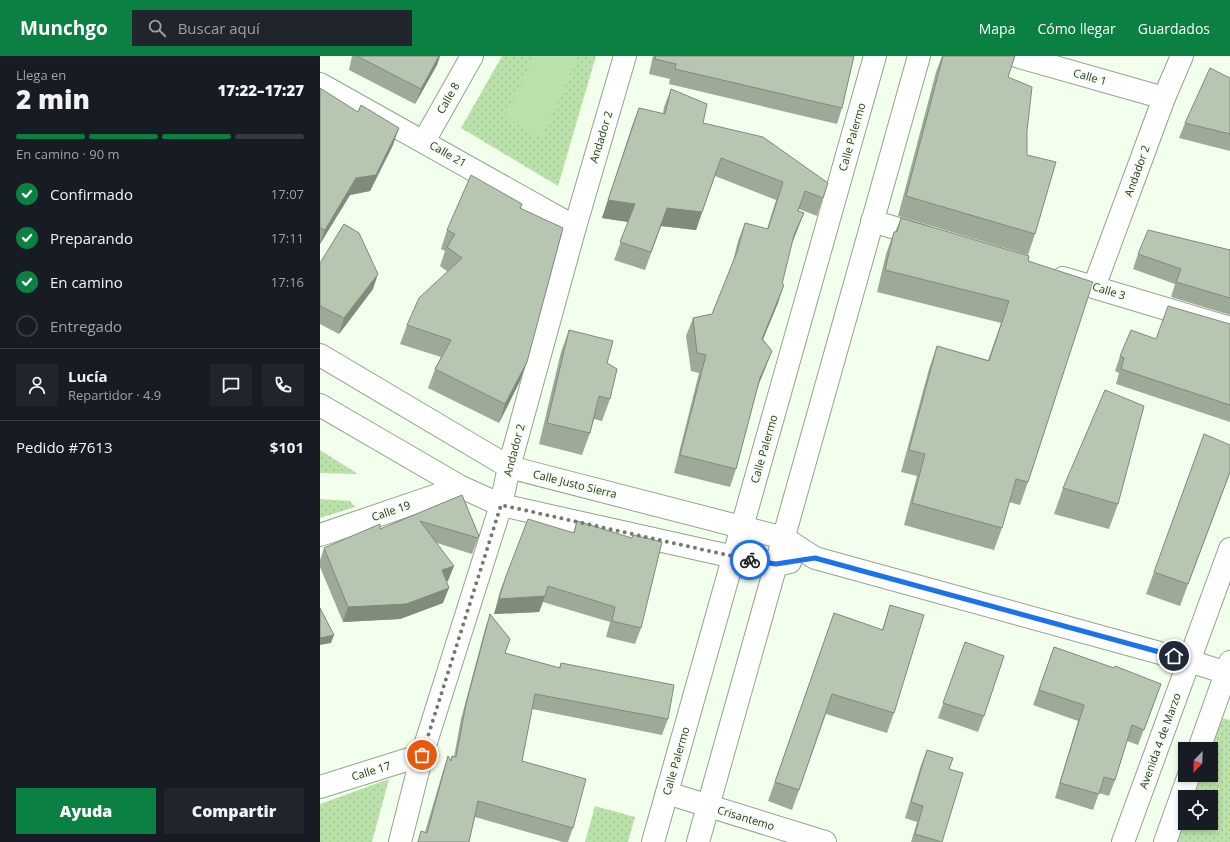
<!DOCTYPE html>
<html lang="es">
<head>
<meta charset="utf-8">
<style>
	body { margin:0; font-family:"Open Sans",sans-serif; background:#20242c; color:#f1f3f6; height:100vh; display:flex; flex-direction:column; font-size:15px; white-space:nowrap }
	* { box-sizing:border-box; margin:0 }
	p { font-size:13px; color:#9ea1a6 }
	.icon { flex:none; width:22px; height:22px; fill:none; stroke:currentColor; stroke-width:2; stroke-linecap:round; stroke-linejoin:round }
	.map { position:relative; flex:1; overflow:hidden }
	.details { display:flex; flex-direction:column; background:#171b24; width:320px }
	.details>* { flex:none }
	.needle { width:26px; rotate:203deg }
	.controls { position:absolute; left:858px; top:686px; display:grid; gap:8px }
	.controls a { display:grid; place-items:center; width:40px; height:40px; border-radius:0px; background:#171b24; box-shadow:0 2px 6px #0003; font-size:20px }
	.pin { position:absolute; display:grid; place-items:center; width:34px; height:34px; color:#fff; margin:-17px; border:2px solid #fff; border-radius:50%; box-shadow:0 1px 4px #0007 }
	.courier { position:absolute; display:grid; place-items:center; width:40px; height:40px; margin:-20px; border:3px solid #1a73e8; border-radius:50%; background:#fff; color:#222; box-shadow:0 1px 5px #0007 }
	.head em { font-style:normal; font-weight:800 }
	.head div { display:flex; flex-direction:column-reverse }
	.head { display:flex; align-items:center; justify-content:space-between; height:68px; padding:0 16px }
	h1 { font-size:26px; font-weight:800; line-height:30px }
	.bar { display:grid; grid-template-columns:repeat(4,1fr); gap:6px 4px; align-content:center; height:48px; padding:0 16px }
	.bar i { height:5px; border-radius:3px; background:#363941 }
	.bar .current { background:#0b8043 }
	.bar p { grid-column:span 4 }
	.line { display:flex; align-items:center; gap:10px; padding:0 16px; border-top:1px solid #363941 }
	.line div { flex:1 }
	.round { display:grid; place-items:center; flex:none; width:42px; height:42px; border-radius:0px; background:#20242c }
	ol { padding:0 16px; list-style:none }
	li { display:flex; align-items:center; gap:12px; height:44px }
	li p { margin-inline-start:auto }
	li .icon { padding:4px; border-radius:50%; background:#0b8043; color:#fff; stroke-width:4 }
	li:last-child { color:#9ea1a6 }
	li i { width:22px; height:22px; border:2px solid #363941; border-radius:50% }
	.action { display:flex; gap:8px; margin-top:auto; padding:8px 16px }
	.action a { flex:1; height:46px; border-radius:0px; background:#0b8043; color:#fff; font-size:16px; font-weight:800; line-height:46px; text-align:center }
	.action a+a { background:#20242c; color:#f1f3f6 }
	header { display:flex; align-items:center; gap:24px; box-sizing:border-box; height:56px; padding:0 20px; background:#0b8043; color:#fff }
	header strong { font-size:19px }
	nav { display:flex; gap:22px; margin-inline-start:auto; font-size:14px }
	.search { width:280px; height:36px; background:#20242c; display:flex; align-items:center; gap:10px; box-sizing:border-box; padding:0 14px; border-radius:0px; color:#9ea1a6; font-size:15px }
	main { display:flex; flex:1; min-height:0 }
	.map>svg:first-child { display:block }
	.grass { fill:url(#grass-dots) }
	.garden { fill:#bbe1aa }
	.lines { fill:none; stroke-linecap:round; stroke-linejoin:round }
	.minor-casing { stroke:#94a38e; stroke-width:24 }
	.secondary-casing { stroke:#94a38e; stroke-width:24 }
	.minor { stroke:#fff; stroke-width:22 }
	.secondary { stroke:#fff; stroke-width:22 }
	.wall { fill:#9daa97 }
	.shaded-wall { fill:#7f8b7b }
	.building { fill:#b6c6b0; stroke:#7f8b7b }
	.done { stroke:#727a6e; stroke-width:4; stroke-dasharray:0 7.2 }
	.route { stroke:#1a73e8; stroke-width:5 }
	.labels { text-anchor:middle; stroke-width:3; stroke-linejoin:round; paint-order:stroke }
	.street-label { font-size:11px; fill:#2d332a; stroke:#f2ffed }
</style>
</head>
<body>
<header>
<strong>Munchgo</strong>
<div class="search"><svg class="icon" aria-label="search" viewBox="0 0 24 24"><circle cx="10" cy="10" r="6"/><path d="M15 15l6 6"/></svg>Buscar aquí</div>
<nav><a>Mapa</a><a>Cómo llegar</a><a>Guardados</a></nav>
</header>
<main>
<section class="details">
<div class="head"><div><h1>2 min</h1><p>Llega en</p></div><em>17:22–17:27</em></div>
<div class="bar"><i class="current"></i><i class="current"></i><i class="current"></i><i></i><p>En camino · 90 m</p></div>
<ol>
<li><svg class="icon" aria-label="check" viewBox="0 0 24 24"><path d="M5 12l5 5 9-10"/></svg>Confirmado<p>17:07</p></li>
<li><svg class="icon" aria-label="check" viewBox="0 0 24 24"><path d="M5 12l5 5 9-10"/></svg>Preparando<p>17:11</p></li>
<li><svg class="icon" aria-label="check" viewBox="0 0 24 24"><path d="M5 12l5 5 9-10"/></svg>En camino<p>17:16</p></li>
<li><i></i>Entregado</li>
</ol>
<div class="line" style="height:72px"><a class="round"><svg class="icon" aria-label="person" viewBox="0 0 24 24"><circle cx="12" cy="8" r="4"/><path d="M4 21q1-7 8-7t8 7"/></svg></a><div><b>Lucía</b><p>Repartidor · 4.9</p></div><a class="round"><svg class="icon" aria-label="chat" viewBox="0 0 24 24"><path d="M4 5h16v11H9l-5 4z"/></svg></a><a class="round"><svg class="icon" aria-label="phone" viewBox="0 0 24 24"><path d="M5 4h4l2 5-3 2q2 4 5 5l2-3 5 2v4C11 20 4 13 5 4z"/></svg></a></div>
<div class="line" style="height:52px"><div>Pedido #7613</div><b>$101</b></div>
<div class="action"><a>Ayuda</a><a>Compartir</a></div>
</section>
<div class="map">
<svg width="910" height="786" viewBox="0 0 910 786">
	<defs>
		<pattern id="grass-dots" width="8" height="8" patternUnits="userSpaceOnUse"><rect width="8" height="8" fill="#bbe1aa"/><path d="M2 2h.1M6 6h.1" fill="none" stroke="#a1c292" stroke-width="1.8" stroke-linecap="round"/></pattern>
	</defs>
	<rect width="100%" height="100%" fill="#f2ffed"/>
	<g class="grass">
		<polygon points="182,0 276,0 238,130 141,72"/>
		<polygon points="0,394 38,418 0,417"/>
		<polygon points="0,443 30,445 35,451 0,462"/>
		<polygon points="902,662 910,664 910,786 856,786 865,762 865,767 891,767 891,741 873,741 881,719 891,719 890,693"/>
		<polygon points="69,723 52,786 0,786 0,748"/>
		<polygon points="275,750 315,761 308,786 265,786"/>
	</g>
	<polygon class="garden" points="215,0 258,1 221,82 185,61"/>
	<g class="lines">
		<defs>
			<g id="minor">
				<polyline points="696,0 844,42"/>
				<polyline points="0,28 255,171"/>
				<polyline points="104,85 152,0"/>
				<polyline points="552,165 605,181"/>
				<polyline points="743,222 910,272"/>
				<polyline points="774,231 844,42 862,0"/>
				<polyline points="0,299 189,411 464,482 495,502 869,605 910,618"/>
				<polyline points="0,349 141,431 181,449 414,501 456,509 470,506"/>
				<polyline points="0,479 141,431"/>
				<polyline points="0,731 102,699"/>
				<polyline points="347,737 505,786"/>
				<polyline points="80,786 102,699 181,449 189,411 255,171 305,0"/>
				<polyline points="333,786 555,0"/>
				<polyline points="378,786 599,0"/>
			</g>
			<g id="secondary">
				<polyline points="879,693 910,606"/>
				<polyline points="803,786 910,493"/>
				<polyline points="845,786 869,719"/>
			</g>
		</defs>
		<use href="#minor" class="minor-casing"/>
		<use href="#secondary" class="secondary-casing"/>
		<use href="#minor" class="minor"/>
		<use href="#secondary" class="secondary"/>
	</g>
	<g class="wall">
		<polygon points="32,0 120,0 117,9 95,48 29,14"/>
		<polygon points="333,0 534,0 522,52 517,68 349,28 350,23 329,18"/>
		<polygon points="622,0 695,0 688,21 707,75 707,99 715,178 708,199 578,160 616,16"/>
		<polygon points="910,22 910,95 859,82 865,67"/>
		<polygon points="0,32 73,89 50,135 30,139 0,188"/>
		<polygon points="351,33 383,67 503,142 497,160 479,153 478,155 484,157 472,186 462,228 458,247 443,283 452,295 438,329 416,413 410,431 354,417 379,317 371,315 366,280 373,262 392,258 412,209 418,185 425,167 447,173 456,144 395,120 376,174 341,170 325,214 294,204 308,166 282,162 312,70 319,52 343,58 344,51"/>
		<polygon points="202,148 201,153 200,325 179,367 108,332 115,313 121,301 80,288 87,269 128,216 120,210 125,195 121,193 127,174"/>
		<polygon points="581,162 708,205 708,426 700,449 689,446 682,472 674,494 584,469 597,420 581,416 609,313 617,290 668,304 681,267 557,236 566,198 574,176 575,176"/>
		<polygon points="910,194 910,259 851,241 855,228 813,213 818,198"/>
		<polygon points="0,207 53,233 19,278 0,268"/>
		<polygon points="910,268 910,366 796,328 799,317 795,315 800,300 836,283"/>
		<polygon points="249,274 287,307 290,343 282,365 274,363 270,377 262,399 219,388 241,296"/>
		<polygon points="884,378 910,417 860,550 826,538"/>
		<polygon points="743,432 798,448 789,473 734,458"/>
		<polygon points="142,439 159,480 152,498 117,487 128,525 126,526 123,547 80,563 23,566 0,511 0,504 4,492 60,473"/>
		<polygon points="257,465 321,572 315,588 286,581 290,566 223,546 219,556 174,558 180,535 186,520 253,477"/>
		<polygon points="570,549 574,657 567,677 506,658 472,754 448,745 514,557 562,574"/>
		<polygon points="170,558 190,583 185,597 239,612 241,607 348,663 342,679 212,653 202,705 253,772 248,786 243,786 155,761 149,786 105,776 123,715 128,700 130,704 132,700 134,701 141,663 165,573"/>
		<polygon points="645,586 664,660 658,676 618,662"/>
		<polygon points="734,591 794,612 841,628 818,689 807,685 795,724 789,740 779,737 773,754 735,742 758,665 713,649"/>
		<polygon points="607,694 629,713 622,786 591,786 597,766 585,762 601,709"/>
	</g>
	<g class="shaded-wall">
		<polygon points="119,0 120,0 117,9 95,48 101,33"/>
		<polygon points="79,72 73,89 50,135 30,139 0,188 0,187 5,174 36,122"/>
		<polygon points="288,144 315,148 309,166 282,162"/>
		<polygon points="347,152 382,156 376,174 341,170 325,214"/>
		<polygon points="484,157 477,175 468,197 474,179"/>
		<polygon points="58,218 53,233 19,278 24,262"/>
		<polygon points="464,229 458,247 436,300 442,283"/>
		<polygon points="452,295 445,313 434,340 440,322"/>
		<polygon points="207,306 200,325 179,367 185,348"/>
		<polygon points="134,510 128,525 116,529 122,514"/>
		<polygon points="129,532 123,547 80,563 23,566 28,551"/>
		<polygon points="225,540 219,556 174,558 179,543"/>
		<polygon points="14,579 11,587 0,589 0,582"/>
	</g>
	<g class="building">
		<polygon points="37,0 119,0 101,33"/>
		<polygon points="335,0 534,0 522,52 355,13 356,8 335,3"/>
		<polygon points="623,0 695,0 688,21 712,31 707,75 707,99 736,106 715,178 586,140"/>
		<polygon points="890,12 910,22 910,78 865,67"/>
		<polygon points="0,32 38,56 41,49 79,72 56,119 36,122 5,174 0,172"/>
		<polygon points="351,33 387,48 383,67 443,81 508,127 503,142 485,135 478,155 484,157 474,179 462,228 464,229 442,283 452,295 440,322 416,413 360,399 386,299 377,297 373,262 392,258 417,196 425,167 448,173 463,126 401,102 382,156 347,152 331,196 300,186 315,148 288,144 319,52 345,58"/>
		<polygon points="151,119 202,148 200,152 243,172 207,306 185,348 115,313 131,284 87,269 99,242 142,202 127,191 135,178 127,174"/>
		<polygon points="581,162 709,200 708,205 773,226 708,426 696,423 682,472 592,447 605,398 589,394 617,290 669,305 689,245 565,214 574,176 577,176"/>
		<polygon points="24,168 39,177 58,218 24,262 0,250 0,207"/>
		<polygon points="828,174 910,194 910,242 856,226 861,213 818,198"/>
		<polygon points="848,250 910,268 910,349 801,313 804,302 800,300 811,274 836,283"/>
		<polygon points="249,274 293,285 287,307 297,313 290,343 279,340 270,377 227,367"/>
		<polygon points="785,334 824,350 798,448 743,432"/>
		<polygon points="884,378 910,389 910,416 868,528 834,516"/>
		<polygon points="142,439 159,480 158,482 100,465 134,510 122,514 129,532 86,548 28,551 4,492 60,468 60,473"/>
		<polygon points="208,463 254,477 257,465 312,482 313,479 342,486 321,572 292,565 295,551 228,530 225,540 179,543 186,520"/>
		<polygon points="570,549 604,559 574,657 512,638 479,734 455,726 514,557 563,574"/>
		<polygon points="0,552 14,579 0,582"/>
		<polygon points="170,558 190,583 185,597 240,612 241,607 354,629 348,663 215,638 202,705 266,723 253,772 158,745 149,786 98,786 101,775 107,777 128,700 131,705 132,700 136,701 146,648"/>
		<polygon points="645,586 684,600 664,660 623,647"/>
		<polygon points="734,591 794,612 795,610 841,628 824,674 812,669 795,724 784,721 779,738 740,727 764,649 719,634"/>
		<polygon points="607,694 633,702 629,713 643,717 622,786 595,778 603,750 591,746"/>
	</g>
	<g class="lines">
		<polyline class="done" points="102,699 181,449 430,504"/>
		<polyline class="route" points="430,504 456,508 495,502 854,600"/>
	</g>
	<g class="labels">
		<g class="street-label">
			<text transform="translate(770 21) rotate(16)" y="4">Calle 1</text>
			<text transform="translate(128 42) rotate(-60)" y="4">Calle 8</text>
			<text transform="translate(281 81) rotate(-73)" y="4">Andador 2</text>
			<text transform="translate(532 81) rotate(-74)" y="4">Calle Palermo</text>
			<text transform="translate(128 98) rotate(30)" y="4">Calle 21</text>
			<text transform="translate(817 115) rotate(-70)" y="4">Andador 2</text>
			<text transform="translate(789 235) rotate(17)" y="4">Calle 3</text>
			<text transform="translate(444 393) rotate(-74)" y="4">Calle Palermo</text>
			<text transform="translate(194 394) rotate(-75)" y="4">Andador 2</text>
			<text transform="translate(255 428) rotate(14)" y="4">Calle Justo Sierra</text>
			<text transform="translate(71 455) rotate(-19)" y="4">Calle 19</text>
			<text transform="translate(840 685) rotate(-70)" y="4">Avenida 4 de Marzo</text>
			<text transform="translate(356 705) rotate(-74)" y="4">Calle Palermo</text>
			<text transform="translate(51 715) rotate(-17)" y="4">Calle 17</text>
			<text transform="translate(426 762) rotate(17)" y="4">Crisantemo</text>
		</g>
	</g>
</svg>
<div class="controls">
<a><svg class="needle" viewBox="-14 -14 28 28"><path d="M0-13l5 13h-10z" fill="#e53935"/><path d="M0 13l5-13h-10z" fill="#9ea1a6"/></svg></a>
<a><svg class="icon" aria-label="locate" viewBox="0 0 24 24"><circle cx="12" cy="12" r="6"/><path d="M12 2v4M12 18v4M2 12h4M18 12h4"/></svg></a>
</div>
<div class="pin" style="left:102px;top:699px;background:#ea580c"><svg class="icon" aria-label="bag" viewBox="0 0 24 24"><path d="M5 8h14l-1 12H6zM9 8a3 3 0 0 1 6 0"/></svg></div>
<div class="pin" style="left:854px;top:600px;background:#1f2937"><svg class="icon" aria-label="home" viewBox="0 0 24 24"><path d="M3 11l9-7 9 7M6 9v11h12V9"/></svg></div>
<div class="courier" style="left:430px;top:504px"><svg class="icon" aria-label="bike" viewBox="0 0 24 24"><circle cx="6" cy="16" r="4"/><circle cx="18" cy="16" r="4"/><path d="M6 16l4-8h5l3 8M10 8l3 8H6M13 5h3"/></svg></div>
</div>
</main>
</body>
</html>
